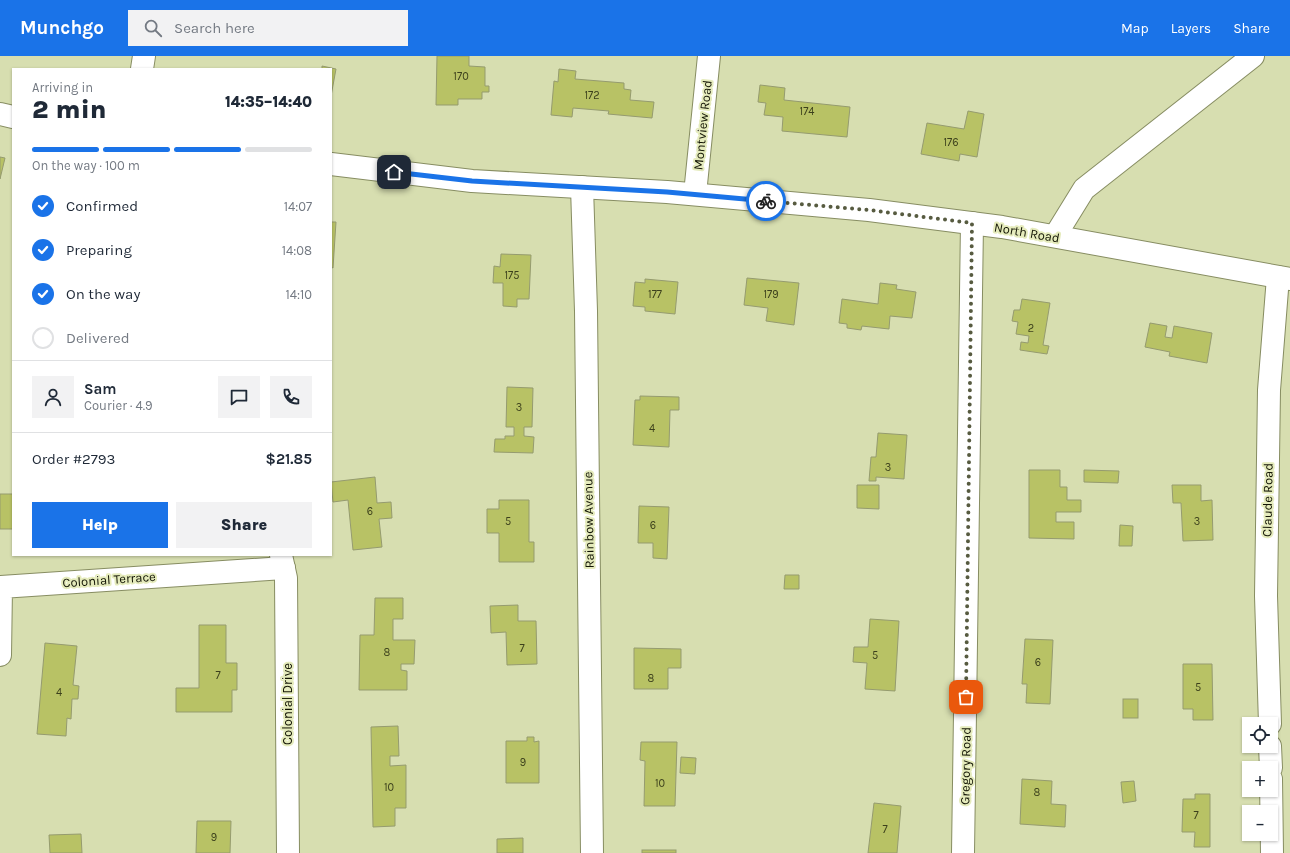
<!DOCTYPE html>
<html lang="en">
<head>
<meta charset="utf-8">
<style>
	body { margin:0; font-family:Karla,sans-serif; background:#f2f2f3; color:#1f2937; height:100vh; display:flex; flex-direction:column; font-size:15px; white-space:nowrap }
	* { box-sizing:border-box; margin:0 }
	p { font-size:13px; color:#747a83 }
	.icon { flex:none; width:22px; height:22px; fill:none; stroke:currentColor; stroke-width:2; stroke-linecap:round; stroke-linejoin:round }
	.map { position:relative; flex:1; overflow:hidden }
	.sheet { position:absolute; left:12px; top:12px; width:320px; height:488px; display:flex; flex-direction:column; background:#fff; border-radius:0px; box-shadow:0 1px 3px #0004 }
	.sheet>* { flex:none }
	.controls { position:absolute; left:1242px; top:661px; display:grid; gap:8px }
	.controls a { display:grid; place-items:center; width:36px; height:36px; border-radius:0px; background:#fff; box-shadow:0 1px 3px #0004; font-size:20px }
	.pin { position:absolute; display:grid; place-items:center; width:34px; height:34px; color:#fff; margin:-17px; border-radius:8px; box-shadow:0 2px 6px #0006 }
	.courier { position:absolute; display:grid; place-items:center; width:40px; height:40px; margin:-20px; border:3px solid #1a73e8; border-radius:50%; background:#fff; color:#222; box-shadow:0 1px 5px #0007 }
	.headline em { font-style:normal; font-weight:800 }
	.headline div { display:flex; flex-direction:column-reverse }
	.headline { display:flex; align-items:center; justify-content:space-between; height:68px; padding:0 20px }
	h1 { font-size:26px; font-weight:800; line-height:30px }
	.bar { display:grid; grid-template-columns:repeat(4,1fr); gap:6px 4px; align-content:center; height:48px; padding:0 20px }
	.bar i { height:5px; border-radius:3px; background:#e0e1e3 }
	.bar .selected { background:#1a73e8 }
	.bar p { grid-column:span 4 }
	.line { display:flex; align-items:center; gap:10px; padding:0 20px; border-top:1px solid #e0e1e3 }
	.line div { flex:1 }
	.round { display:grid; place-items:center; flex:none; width:42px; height:42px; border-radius:0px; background:#f2f2f3 }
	ol { padding:0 20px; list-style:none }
	li { display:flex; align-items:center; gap:12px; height:44px }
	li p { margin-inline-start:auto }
	li .icon { padding:4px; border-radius:50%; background:#1a73e8; color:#fff; stroke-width:4 }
	li:last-child { color:#747a83 }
	li i { width:22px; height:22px; border:2px solid #e0e1e3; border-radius:50% }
	.primary-button { display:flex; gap:8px; margin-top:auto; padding:8px 20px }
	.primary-button a { flex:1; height:46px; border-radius:0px; background:#1a73e8; color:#fff; font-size:16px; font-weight:800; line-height:46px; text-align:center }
	.primary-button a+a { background:#f2f2f3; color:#1f2937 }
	header { display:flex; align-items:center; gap:24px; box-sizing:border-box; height:56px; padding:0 20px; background:#1a73e8; color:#fff }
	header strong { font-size:19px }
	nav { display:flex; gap:22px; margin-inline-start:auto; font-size:14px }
	.search { width:280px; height:36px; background:#f2f2f3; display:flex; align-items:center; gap:10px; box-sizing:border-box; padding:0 14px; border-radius:0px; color:#747a83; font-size:15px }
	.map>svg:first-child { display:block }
	.building { fill:#b8c265; stroke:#959b6f }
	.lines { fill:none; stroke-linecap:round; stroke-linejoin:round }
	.minor-casing { stroke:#878d62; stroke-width:24 }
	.major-casing { stroke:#878d62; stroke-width:24 }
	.minor { stroke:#fff; stroke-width:22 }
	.major { stroke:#fff; stroke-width:22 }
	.done { stroke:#575b40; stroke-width:4; stroke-dasharray:0 7.2 }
	.route { stroke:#1a73e8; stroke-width:5 }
	.labels { text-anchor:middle; stroke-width:4; stroke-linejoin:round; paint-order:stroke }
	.number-label { font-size:11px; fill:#3c401c }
	.street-label { font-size:13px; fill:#121404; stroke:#e5ebbc }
</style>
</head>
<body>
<header>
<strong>Munchgo</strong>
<div class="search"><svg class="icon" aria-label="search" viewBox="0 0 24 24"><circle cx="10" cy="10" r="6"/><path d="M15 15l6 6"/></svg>Search here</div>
<nav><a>Map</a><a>Layers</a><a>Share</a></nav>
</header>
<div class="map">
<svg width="1290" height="797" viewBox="0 0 1290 797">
	<rect width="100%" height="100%" fill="#d7deb0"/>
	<g class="building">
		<polygon points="437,0 469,0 469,10 485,11 485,30 489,30 489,36 482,36 482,43 458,43 458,49 436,49"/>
		<polygon points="322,10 336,13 331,40 331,13 322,13"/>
		<polygon points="559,13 576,15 575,23 624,27 624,33 631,34 630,44 654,46 652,62 608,58 609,55 573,52 572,61 551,59 554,25 558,26"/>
		<polygon points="760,29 785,32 784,44 850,51 847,81 782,75 783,61 764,59 766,47 758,46"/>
		<polygon points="968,55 984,58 977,101 960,98 959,105 921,98 927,67 964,73"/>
		<polygon points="0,101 5,102 0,123"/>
		<polygon points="331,166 336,166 333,212 331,211"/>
		<polygon points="501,198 531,199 529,243 517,243 517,251 503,250 503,227 493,227 494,210 500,211"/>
		<polygon points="747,222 799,227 794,269 766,265 768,252 744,249"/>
		<polygon points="645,223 678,226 675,258 645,255 645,251 633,250 635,226 645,227"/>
		<polygon points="880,227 897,229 896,233 916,236 912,262 890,260 889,273 862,270 861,274 847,272 847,268 839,267 842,243 878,248"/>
		<polygon points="1022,243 1050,247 1043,289 1049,290 1047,298 1020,294 1021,286 1028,287 1029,280 1016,278 1018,266 1012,265 1014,254 1020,254"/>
		<polygon points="1150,267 1167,270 1165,281 1172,282 1174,270 1212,277 1207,307 1169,300 1170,296 1145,291"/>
		<polygon points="507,331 533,332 532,371 524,371 524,380 534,381 533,397 494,396 495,383 505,383 505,380 514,380 514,371 506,371"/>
		<polygon points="640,340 679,341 679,354 670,354 669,391 633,389 635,344 640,344"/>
		<polygon points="878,377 907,379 904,423 876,421 876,425 869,425 871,401 876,401"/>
		<polygon points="1029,414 1060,414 1060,431 1067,431 1067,444 1081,444 1081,456 1056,456 1056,466 1074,466 1074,483 1029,482"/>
		<polygon points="1084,414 1119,415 1118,427 1084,426"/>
		<polygon points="375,421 377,447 391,446 392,462 379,463 382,491 353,494 348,444 333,446 331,426"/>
		<polygon points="857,429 879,429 879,453 857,452"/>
		<polygon points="1172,429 1201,429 1201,445 1212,444 1213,484 1183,485 1181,447 1173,447"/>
		<rect x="0" y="438" width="13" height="35"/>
		<polygon points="499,444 529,444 529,486 534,486 534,506 499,506 499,477 487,477 487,453 499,453"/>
		<polygon points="639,450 669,451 667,503 653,502 653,487 638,487"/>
		<polygon points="1120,469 1133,470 1132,490 1119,490"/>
		<polygon points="785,519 799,519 799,533 784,533"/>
		<polygon points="375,542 403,542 403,563 393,563 393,584 415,584 414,608 401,608 401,614 407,615 407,634 359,634 360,579 374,579"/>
		<polygon points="518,549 518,565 536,565 537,608 507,609 506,576 491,577 490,550"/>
		<polygon points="870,563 899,565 895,635 865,633 867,607 853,606 854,591 868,591"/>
		<polygon points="199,569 226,569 226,607 237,607 237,634 232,634 232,656 176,656 176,632 199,632"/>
		<polygon points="1025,583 1053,584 1050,648 1026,647 1027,628 1022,628"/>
		<polygon points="45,587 77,590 73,629 79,630 78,643 72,643 71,663 67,662 66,680 37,678"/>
		<polygon points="634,592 681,593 681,612 668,612 668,633 634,633"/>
		<polygon points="1183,608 1212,608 1213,664 1193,664 1193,653 1183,653"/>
		<rect x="1123" y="643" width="15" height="19"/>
		<polygon points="398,670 399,700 390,700 390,710 406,709 406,752 395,752 395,770 373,771 371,671"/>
		<polygon points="527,681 534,681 534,686 539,685 539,727 506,727 506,685 527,685"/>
		<polygon points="641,686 677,686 675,750 644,750 645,705 640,704"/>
		<polygon points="681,701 696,702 695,718 680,717"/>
		<polygon points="1022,723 1052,725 1051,748 1066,749 1065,771 1020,768"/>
		<polygon points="1134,725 1136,745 1123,747 1121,726"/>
		<polygon points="1195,738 1210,738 1210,791 1194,791 1195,776 1182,776 1183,743 1195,743"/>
		<polygon points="874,747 901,750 897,797 868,797"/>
		<polygon points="197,765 231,765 230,797 196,797"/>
		<polygon points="81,778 82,797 50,797 49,779"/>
		<polygon points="523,782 523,797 497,797 497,783"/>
		<rect x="642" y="794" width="34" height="3"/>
	</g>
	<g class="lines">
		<defs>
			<g id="minor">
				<polyline points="142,13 144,0"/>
				<polyline points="582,131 586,255 592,797"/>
				<polyline points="695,138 709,0"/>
				<polyline points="1055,180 1084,133 1253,0"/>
				<polyline points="281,499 286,522 288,797"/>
				<polyline points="0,599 1,531 284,512"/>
				<polyline points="1270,668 1266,540 1269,334 1278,221"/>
				<polyline points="1270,690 1271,712"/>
				<polyline points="1271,723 1272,797"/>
				<polyline points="963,797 972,167"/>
			</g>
			<g id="major">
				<polyline points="0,58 13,61"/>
				<polyline points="331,108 472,125 667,136 869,154 1002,171 1290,223"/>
			</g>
		</defs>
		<use href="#minor" class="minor-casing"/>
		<use href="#major" class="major-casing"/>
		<use href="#minor" class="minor"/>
		<use href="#major" class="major"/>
	</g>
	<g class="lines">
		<polyline class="done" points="766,145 869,154 972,167 966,641"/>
		<polyline class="route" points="394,116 472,125 667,136 766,145"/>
	</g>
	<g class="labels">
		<g class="number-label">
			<text x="461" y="24">170</text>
			<text x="592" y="43">172</text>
			<text x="807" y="59">174</text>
			<text x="951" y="90">176</text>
			<text x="512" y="223">175</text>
			<text x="655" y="242">177</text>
			<text x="771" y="242">179</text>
			<text x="1031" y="276">2</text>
			<text x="519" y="355">3</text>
			<text x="652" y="376">4</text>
			<text x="888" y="415">3</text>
			<text x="370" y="459">6</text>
			<text x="508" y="469">5</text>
			<text x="1197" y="469">3</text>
			<text x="653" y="473">6</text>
			<text x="522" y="596">7</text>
			<text x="387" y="600">8</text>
			<text x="875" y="603">5</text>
			<text x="1038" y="610">6</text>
			<text x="218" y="623">7</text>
			<text x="651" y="626">8</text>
			<text x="1198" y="635">5</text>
			<text x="59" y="640">4</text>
			<text x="523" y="710">9</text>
			<text x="660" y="731">10</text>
			<text x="389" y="735">10</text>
			<text x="1037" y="740">8</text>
			<text x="1196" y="763">7</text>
			<text x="885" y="777">7</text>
			<text x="214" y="785">9</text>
		</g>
		<g class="street-label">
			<text transform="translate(702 69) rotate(-84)" y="5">Montview Road</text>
			<text transform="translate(1027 176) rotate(10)" y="5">North Road</text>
			<text transform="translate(1267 444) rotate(-89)" y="5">Claude Road</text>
			<text transform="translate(588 464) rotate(-91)" y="5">Rainbow Avenue</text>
			<text transform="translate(109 523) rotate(-4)" y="5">Colonial Terrace</text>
			<text transform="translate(287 648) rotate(-90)" y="5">Colonial Drive</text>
			<text transform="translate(965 710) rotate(-89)" y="5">Gregory Road</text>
		</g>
	</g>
</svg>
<div class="controls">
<a><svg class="icon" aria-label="locate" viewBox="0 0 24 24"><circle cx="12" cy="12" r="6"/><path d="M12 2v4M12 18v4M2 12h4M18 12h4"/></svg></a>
<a>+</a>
<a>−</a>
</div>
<div class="pin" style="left:966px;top:641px;background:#ea580c"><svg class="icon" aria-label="bag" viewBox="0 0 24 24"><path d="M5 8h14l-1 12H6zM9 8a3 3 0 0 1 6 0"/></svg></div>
<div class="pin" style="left:394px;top:116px;background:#1f2937"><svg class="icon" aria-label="home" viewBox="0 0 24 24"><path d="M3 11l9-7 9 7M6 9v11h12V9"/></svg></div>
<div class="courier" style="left:766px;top:145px"><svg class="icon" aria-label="bike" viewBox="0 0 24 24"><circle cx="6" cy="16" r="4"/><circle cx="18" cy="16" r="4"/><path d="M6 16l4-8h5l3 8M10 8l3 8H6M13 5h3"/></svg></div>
<section class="sheet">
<div class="headline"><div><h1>2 min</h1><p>Arriving in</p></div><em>14:35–14:40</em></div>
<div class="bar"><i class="selected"></i><i class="selected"></i><i class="selected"></i><i></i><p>On the way · 100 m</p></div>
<ol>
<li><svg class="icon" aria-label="check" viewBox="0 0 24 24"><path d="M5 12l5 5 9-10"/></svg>Confirmed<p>14:07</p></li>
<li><svg class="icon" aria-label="check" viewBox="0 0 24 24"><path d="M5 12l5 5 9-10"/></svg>Preparing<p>14:08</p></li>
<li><svg class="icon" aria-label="check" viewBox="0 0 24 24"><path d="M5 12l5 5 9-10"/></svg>On the way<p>14:10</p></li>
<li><i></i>Delivered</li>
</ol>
<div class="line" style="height:72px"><a class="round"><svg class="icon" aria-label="person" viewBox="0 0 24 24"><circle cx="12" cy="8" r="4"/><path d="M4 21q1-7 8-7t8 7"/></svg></a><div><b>Sam</b><p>Courier · 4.9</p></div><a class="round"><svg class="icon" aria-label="chat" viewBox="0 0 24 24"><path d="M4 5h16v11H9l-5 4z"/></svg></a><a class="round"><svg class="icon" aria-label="phone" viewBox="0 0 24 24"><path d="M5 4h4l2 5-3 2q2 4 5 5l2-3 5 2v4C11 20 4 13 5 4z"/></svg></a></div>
<div class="line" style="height:52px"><div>Order #2793</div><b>$21.85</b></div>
<div class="primary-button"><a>Help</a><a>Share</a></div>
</section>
</div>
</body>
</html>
